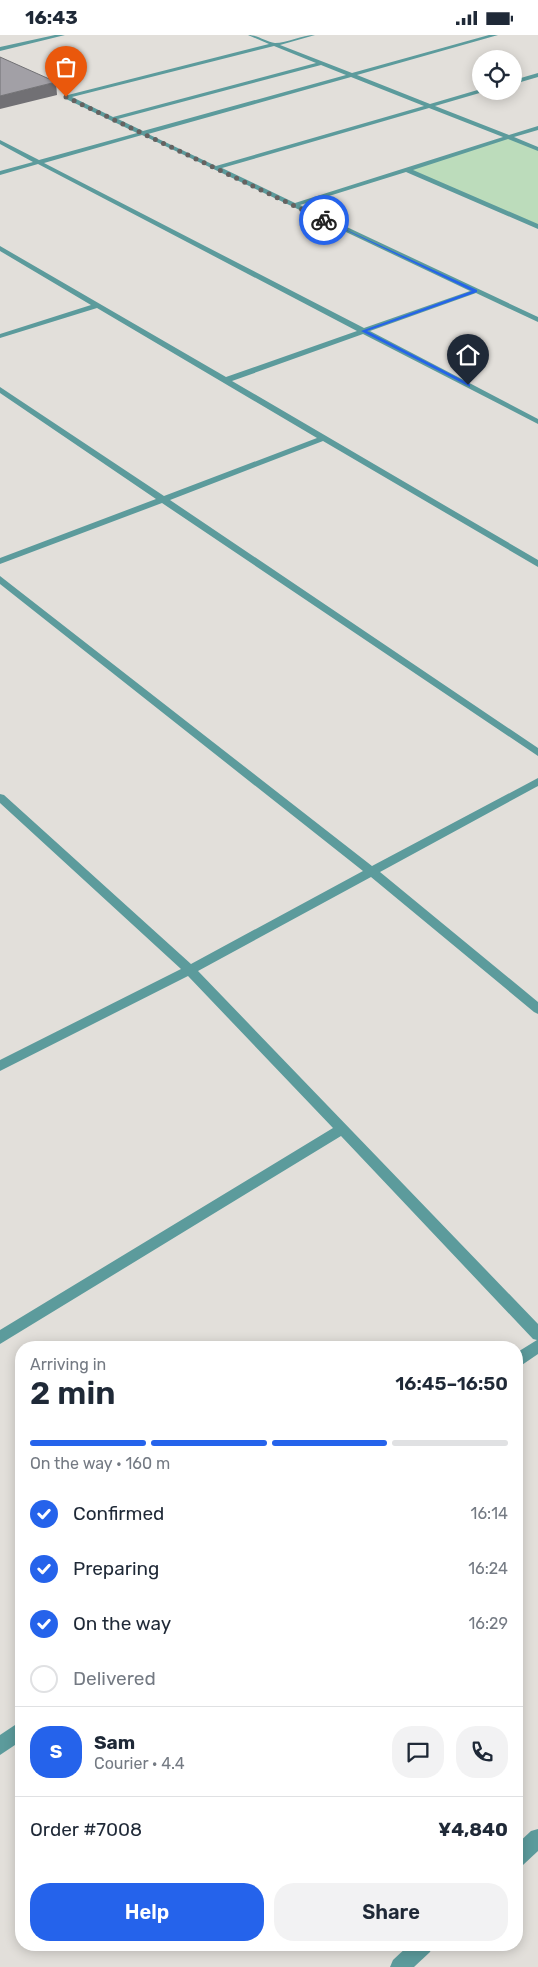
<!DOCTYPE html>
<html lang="en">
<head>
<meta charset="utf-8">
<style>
	body { margin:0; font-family:Rubik,sans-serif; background:#f2f2f3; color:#1f2937; height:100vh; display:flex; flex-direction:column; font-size:19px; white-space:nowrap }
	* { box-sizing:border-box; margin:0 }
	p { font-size:16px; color:#747a83 }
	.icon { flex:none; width:28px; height:28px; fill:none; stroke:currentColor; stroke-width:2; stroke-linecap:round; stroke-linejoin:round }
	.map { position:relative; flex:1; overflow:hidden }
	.details { position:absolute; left:15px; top:1306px; width:508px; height:610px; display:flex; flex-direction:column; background:#fff; border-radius:20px; box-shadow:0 2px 12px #0003 }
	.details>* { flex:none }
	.fabs { position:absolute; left:472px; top:15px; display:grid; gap:10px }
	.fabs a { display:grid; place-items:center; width:50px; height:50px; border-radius:50%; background:#fff; box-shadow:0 2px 12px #0003; font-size:25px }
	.pin { position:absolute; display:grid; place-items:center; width:42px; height:42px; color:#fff; margin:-51px -21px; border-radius:50% 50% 50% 0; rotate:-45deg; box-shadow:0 0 5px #0007 }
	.pin .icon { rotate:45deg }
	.courier { position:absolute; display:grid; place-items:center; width:50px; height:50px; margin:-25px; border:4px solid #2563eb; border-radius:50%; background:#fff; color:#222; box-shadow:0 1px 6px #0007 }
	.summary em { font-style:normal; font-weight:600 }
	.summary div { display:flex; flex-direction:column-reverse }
	.summary { display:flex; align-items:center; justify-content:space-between; height:85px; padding:0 15px }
	h1 { font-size:32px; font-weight:600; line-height:38px }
	.bar { display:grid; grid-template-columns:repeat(4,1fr); gap:8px 5px; align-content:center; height:60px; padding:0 15px }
	.bar i { height:6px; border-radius:4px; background:#e0e1e3 }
	.bar .current { background:#2563eb }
	.bar p { grid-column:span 4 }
	.line { display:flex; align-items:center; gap:12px; padding:0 15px; border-top:1px solid #e0e1e3 }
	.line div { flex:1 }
	.round { display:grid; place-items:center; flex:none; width:52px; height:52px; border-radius:20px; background:#f2f2f3 }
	ol { padding:0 15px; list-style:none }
	li { display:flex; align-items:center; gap:15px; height:55px }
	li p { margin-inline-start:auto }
	li .icon { padding:5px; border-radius:50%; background:#2563eb; color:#fff; stroke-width:4 }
	li:last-child { color:#747a83 }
	li i { width:28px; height:28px; border:2px solid #e0e1e3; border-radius:50% }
	.primary-button { display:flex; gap:10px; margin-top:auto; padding:10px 15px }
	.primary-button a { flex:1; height:58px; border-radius:20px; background:#2563eb; color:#fff; font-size:20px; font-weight:600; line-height:58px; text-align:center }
	.primary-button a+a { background:#f2f2f3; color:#1f2937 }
	.status { display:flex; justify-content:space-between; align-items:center; height:35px; padding:0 25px; background:#fff; direction:ltr }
	.status svg { height:14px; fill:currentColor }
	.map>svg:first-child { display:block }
	.green { fill:#bcdcbb }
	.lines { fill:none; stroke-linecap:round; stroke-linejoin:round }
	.minor { fill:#5c9b9c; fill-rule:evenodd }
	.shaded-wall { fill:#717074 }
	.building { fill:#a2a0a6; stroke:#717074 }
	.route { fill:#2563eb }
	.done { stroke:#656260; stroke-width:5; stroke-dasharray:0 9 }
</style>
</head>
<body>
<div class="status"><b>16:43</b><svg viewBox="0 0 49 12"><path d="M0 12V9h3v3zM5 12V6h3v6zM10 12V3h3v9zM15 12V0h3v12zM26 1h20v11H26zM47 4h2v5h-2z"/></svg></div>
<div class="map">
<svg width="538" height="1932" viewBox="0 0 538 1932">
	<rect width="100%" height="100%" fill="#e2dfda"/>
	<polygon class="green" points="508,103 538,114 538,192 406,134"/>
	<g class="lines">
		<g class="minor">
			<polygon points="55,0 65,0 0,16 0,12"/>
			<path d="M 248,0 C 258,0 266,7 275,8 C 287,8 302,0 315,0 L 280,10 L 352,38 L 489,0 L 498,0 L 357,40 L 430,69 L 481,54 L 483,57 L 435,71 L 509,100 L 538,91 L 538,95 L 514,102 L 538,112 L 538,116 L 508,104 L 413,135 L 538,189 L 538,194 L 406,137 L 300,170 L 538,282 L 538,287 L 476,258 L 370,296 L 538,384 L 538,389 L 363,299 L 232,346 L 538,525 L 538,532 L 323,406 L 170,465 L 538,713 L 538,721 L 162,468 L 0,529 L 0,523 L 156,464 L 0,358 L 0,352 L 164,461 L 317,403 L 97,273 L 0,303 L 0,299 L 91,270 L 0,216 L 0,211 L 226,342 L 357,296 L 38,129 L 0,140 L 0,136 L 33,127 L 0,109 L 0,105 L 39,125 L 137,98 L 64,63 L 64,61 L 269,9 ZM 274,11 L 316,28 L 113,82 L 72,62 ZM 321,30 L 346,40 L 143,96 L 118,84 ZM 351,42 L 424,71 L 216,131 L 148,99 ZM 429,73 L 503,102 L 295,168 L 222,133 ZM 142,100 L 470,256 L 364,293 L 44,128 Z"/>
			<polygon points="538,38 538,42 514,49 514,45"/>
			<polygon points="0,541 372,831 538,743 538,751 380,837 538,967 538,979 534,977 371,842 198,936 538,1289 538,1319 516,1334 516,1318 537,1305 533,1304 341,1101 0,1309 0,1295 333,1093 188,941 0,1036 0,1025 181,934 0,768 0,759 4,760 191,929 363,836 0,549"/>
			<polygon points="21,1686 21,1706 0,1720 0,1700"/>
			<polygon points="538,1794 538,1816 523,1830 516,1832 516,1810 531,1796"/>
			<polygon points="409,1910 433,1910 430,1917 414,1932 390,1932 393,1925"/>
		</g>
	</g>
	<polygon class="shaded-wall" points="56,47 57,60 0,74 0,61"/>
	<polygon class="building" points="0,22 56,47 0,61"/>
	<polygon class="route" points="323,184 477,255 477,257 367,296 470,349 470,352 361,296 472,256"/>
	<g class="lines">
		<polyline class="done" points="66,62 324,185"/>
	</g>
</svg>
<div class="fabs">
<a><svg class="icon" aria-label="locate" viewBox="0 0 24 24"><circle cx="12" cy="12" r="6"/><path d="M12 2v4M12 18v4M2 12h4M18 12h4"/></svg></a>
</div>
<div class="pin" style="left:66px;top:62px;background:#ea580c"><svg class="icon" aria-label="bag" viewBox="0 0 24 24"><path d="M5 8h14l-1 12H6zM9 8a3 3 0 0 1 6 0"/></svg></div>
<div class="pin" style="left:468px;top:350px;background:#1f2937"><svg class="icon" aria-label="home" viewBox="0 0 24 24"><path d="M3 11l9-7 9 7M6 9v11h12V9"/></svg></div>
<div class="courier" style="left:324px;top:185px"><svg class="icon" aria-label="bike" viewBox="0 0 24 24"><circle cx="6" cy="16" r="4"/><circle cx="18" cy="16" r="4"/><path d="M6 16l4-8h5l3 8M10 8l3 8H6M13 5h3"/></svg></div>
<section class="details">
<div class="summary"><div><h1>2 min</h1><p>Arriving in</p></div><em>16:45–16:50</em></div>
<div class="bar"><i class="current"></i><i class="current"></i><i class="current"></i><i></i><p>On the way · 160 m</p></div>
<ol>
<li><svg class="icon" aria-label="check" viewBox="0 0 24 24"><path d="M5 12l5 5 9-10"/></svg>Confirmed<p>16:14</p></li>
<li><svg class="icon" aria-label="check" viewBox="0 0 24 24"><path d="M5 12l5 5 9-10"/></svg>Preparing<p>16:24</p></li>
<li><svg class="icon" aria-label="check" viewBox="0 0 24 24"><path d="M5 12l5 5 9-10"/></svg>On the way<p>16:29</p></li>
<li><i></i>Delivered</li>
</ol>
<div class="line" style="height:90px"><b class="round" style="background:#2563eb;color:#fff">S</b><div><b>Sam</b><p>Courier · 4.4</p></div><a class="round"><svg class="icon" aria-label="chat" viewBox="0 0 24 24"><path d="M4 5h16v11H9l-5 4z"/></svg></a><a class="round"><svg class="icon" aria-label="phone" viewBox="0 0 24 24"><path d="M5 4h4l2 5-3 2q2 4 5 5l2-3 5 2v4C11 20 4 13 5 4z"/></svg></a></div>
<div class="line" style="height:65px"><div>Order #7008</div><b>¥4,840</b></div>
<div class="primary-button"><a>Help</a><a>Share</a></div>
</section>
</div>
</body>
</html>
